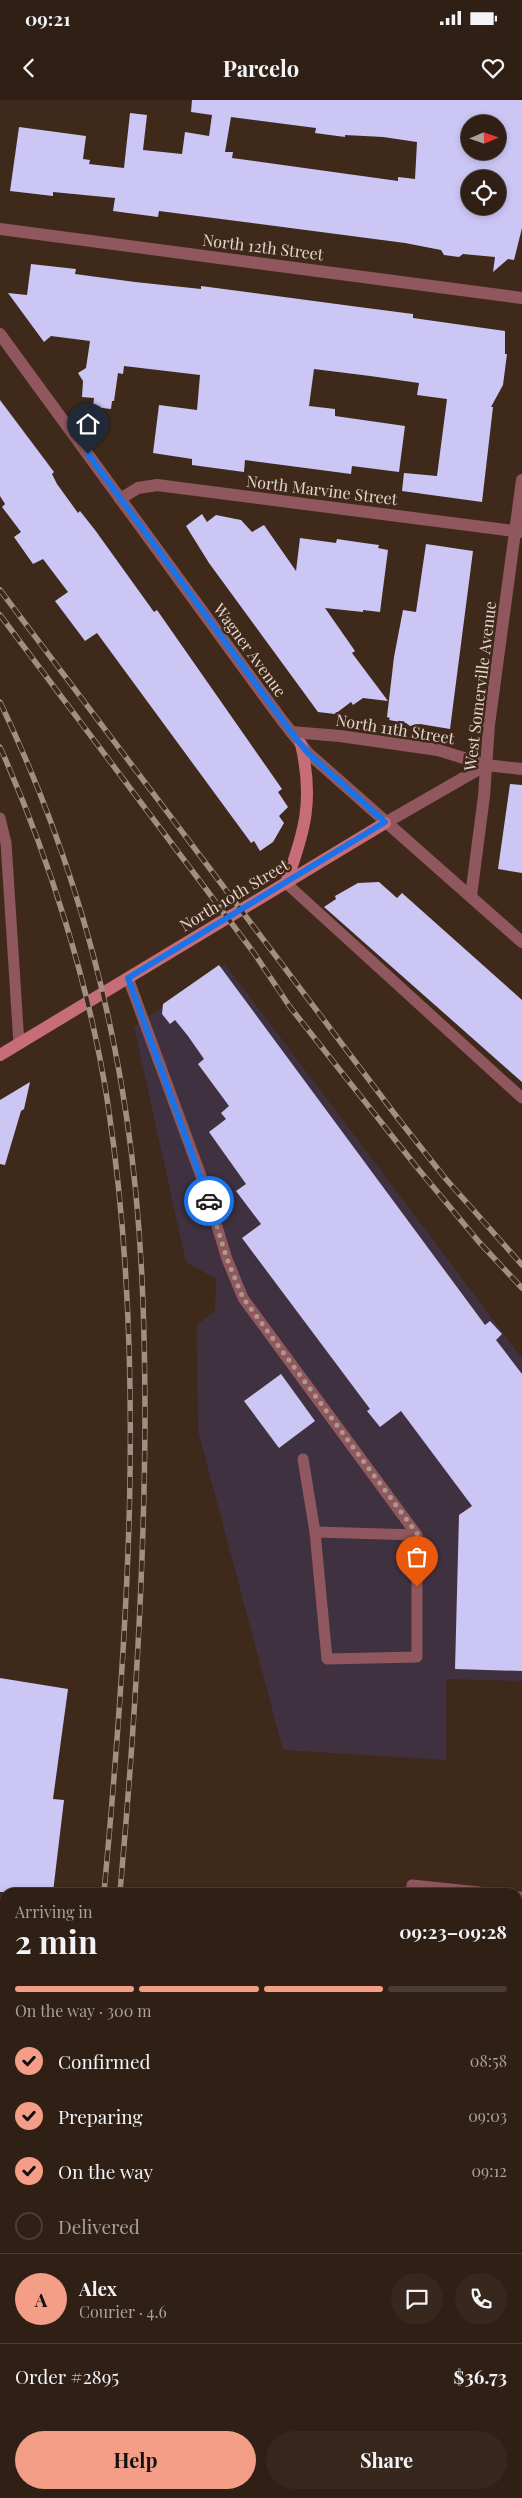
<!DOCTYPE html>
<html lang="en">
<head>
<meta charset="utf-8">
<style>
	body { margin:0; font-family:"Playfair Display",serif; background:#37271d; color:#f1f3f6; height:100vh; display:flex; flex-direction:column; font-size:19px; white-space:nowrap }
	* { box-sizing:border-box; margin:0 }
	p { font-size:16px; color:#a7a2a0 }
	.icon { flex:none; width:28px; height:28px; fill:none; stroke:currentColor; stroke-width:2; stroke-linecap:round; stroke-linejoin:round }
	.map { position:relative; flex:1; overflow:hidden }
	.details { position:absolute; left:0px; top:1788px; width:522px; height:611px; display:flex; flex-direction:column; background:#2f1f14; border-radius:15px 15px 0 0; box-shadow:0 2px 8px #0003,0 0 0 1px #4a3d34 }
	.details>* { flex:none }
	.needle { width:32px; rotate:88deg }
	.buttons { position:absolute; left:461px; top:15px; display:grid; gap:10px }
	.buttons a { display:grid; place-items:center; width:45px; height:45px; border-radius:50%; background:#2f1f14; box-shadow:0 2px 8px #0003,0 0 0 1px #4a3d34; font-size:25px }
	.pin { position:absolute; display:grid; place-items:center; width:42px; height:42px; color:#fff; margin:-51px -21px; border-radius:50% 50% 50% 0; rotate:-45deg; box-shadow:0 0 5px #0007 }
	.pin .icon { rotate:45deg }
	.courier { position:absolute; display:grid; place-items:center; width:50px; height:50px; margin:-25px; border:4px solid #1a73e8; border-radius:50%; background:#fff; color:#222; box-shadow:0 1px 6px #0007 }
	.headline em { font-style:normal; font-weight:700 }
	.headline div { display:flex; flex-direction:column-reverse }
	.headline { display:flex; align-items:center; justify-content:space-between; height:85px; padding:0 15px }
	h1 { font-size:32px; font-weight:700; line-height:38px }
	.bar { display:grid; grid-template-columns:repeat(4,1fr); gap:8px 5px; align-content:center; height:60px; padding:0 15px }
	.bar i { height:6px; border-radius:4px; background:#4a3d34 }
	.bar .selected { background:#f49e87 }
	.bar p { grid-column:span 4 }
	.line { display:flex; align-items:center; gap:12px; padding:0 15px; border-top:1px solid #4a3d34 }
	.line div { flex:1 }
	.round { display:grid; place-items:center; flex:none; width:52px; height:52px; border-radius:26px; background:#37271d }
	ol { padding:0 15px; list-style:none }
	li { display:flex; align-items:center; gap:15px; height:55px }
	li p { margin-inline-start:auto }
	li .icon { padding:5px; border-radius:50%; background:#f49e87; color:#111; stroke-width:4 }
	li:last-child { color:#a7a2a0 }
	li i { width:28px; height:28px; border:2px solid #4a3d34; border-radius:50% }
	.cta { display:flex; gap:10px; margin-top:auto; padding:10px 15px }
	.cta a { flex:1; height:58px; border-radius:30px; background:#f49e87; color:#111; font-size:20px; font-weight:700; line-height:58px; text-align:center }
	.cta a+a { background:#37271d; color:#f1f3f6 }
	.status { display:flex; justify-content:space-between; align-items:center; height:35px; padding:0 25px; background:#2f1f14; direction:ltr }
	.status svg { height:14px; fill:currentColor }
	header { display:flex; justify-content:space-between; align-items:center; height:65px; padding:0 15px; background:#2f1f14; font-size:22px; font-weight:700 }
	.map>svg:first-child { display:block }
	.industrial { fill:#3f313f }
	.green { fill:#3d4212 }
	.building { fill:#cbc6f4; fill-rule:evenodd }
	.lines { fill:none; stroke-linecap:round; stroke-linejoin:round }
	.lane { stroke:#90585e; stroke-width:11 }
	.street { stroke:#90585e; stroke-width:12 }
	.secondary { stroke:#c66d77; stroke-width:12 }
	.rail-casing { stroke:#a18f83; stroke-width:5.5 }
	.rail { stroke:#3f291a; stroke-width:4; stroke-dasharray:11; stroke-linecap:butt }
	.done { stroke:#ab998e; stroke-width:5; stroke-dasharray:0 9 }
	.route { stroke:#1a73e8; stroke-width:6 }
	.labels { text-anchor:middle; stroke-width:5; stroke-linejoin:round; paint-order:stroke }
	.street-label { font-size:16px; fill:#e5d6cd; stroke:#3f291a }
</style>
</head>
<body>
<div class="status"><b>09:21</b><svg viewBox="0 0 49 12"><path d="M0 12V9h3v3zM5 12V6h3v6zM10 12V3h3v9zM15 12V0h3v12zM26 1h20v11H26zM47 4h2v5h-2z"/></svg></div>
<header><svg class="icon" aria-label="back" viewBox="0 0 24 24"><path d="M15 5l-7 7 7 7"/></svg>Parcelo<svg class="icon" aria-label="heart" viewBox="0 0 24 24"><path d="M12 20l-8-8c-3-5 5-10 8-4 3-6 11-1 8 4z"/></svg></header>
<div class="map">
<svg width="522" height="2398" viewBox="0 0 522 2398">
	<rect width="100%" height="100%" fill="#3f291a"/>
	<g class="industrial">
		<polygon points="225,864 522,1258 522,1581 446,1579 446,1660 283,1650 198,1331 197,1225 215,1211 216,1179 186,1162 134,927"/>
		<polygon points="518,2253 522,2253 522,2398 129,2398 129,2394 518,2394"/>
	</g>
	<polygon class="green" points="0,2268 5,2269 5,2394 15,2394 15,2398 0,2398"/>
	<g class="building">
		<path d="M 192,0 L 522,0 L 522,128 L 514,160 L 508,159 L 493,172 L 495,157 L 463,154 L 459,157 L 444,155 L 441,150 L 405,143 L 159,111 L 158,117 L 113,111 L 115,98 L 53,92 L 53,96 L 10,91 L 19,27 L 86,36 L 83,59 L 90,60 L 89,64 L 124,68 L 130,13 L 147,15 L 143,50 L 182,54 L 185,32 L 209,36 L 212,15 L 191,12 ZM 231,17 L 316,28 L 315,33 L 345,37 L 345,35 L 383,37 L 417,42 L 415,79 L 398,77 L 398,81 L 232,58 L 233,52 L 225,52 ZM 470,24 L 498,24 L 498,51 L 470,51 ZM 470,79 L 498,79 L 498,106 L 470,106 Z"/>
		<polygon points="31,164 76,169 75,174 135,182 201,189 201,186 359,207 413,214 413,218 505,231 505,254 507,254 503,285 491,307 493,307 482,402 402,391 404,373 437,376 447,299 417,295 419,283 370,276 314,269 309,306 335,309 335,316 405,326 399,372 352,366 351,374 245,360 244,372 192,365 192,359 153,353 159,305 197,310 200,275 124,266 123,274 118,273 114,301 112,301 111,309 93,307 94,298 82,297 83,281 78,273 86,268 90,241 51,236 44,242 8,193 27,195"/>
		<polygon points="0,300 54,372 52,374 57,384 78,413 80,411 95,430 154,512 157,510 282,689 278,692 288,707 279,716 284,723 273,742 260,751 254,741 251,743 249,740 97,533 85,541 55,501 68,492 43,459 33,464 14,437 21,432 2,407 5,404 0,396"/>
		<polygon points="202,414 207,422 216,415 241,420 252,432 264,425 296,471 300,438 336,443 337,439 364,443 379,445 378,448 388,450 380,512 363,510 363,512 325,508 355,551 352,553 388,601 363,598 353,605 351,602 335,614 318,612 209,463 186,426"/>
		<polygon points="426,444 473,451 450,629 420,624 410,626 406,623 389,620 390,618 387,617 394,557 403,510 416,512"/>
		<polygon points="510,684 522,685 522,773 498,769"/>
		<polygon points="379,782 397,798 402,793 522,900 522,982 324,807 336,799 335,796 358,783"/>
		<polygon points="219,865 485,1225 490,1221 502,1234 496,1240 522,1274 522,1571 455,1569 459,1415 472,1406 401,1311 380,1327 367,1311 370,1309 242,1138 261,1124 236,1091 246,1084 209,1032 226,1019 221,1013 229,1006 198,964 204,959 188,936 175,920 170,924 162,914 163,904"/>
		<polygon points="30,982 24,1009 21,1011 5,1065 0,1064 0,1000"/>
		<polygon points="281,1274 315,1321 279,1348 244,1301"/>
		<polygon points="0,1578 68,1589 53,1699 64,1700 53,1792 0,1792"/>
	</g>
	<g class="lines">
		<g class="lane">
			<polyline points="0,718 6,743 19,944"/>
			<polyline points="286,783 522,998"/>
			<polyline points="128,878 204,1084 227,1159 243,1198 417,1435 417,1557 327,1559 315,1432 303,1359"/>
			<polyline points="315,1432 417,1435"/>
			<polyline points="411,1792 412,1785 479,1792"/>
			<polyline points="518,1797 522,1797"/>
			<polyline points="518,1859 522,1860"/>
			<polyline points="518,1923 522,1923"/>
		</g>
		<g class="street">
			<polyline points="0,129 522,198"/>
			<polyline points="0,234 281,619 308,653 522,842"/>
			<polyline points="120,399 138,388 157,385 522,432"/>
			<polyline points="291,632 340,636 438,650 486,665 522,669"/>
			<polyline points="385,723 486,665"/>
			<polyline points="471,796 484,696 489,625 522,380"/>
			<polyline points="0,1838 5,1839"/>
		</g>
		<g class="secondary">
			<path d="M 286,783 C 305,731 314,700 301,644"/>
			<polyline points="0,955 385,723"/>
		</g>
		<defs>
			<g id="rail">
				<polyline points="0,490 400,1021 445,1078 522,1165"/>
				<polyline points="0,515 254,853 290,907 415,1065 479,1142 522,1188"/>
				<path d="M 0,602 C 63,734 106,876 127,1020 C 142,1121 145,1223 145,1324 C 144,1481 134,1637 120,1792"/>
				<path d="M 0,647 C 49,757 90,886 108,1005 C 147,1262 128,1535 104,1792"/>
				<polyline points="30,2398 31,2394"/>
				<polyline points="46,2398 46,2394"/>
			</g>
		</defs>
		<use href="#rail" class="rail-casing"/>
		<use href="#rail" class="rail"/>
	</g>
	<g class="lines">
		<polyline class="done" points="209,1101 227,1159 243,1198 418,1435 417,1487"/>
		<polyline class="route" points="88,354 291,632 308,653 385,722 128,878 209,1101"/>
	</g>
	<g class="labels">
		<g class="street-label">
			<text transform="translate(263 147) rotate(7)" y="6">North 12th Street</text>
			<text transform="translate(322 390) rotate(7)" y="6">North Marvine Street</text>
			<text transform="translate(250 550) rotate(54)" y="6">Wagner Avenue</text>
			<text transform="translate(480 586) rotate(-83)" y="6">West Somerville Avenue</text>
			<text transform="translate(395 629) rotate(9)" y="6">North 11th Street</text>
			<text transform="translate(234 795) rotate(-31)" y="6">North 10th Street</text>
		</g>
	</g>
</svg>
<div class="buttons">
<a><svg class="needle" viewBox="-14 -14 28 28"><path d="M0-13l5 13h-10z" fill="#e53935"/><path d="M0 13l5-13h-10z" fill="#a7a2a0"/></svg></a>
<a><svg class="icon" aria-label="locate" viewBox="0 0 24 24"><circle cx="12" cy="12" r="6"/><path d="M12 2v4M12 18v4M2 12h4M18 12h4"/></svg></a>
</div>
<div class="pin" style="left:417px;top:1487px;background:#ea580c"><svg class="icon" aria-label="bag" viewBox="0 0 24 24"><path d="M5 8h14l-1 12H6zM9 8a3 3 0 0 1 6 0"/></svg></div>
<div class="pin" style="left:88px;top:354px;background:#1f2937"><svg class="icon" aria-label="home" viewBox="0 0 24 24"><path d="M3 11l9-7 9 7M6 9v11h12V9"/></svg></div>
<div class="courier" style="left:209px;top:1101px"><svg class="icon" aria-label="car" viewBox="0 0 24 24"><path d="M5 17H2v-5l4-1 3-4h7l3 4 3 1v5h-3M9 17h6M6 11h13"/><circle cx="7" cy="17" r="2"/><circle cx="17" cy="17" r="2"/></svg></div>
<section class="details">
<div class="headline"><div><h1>2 min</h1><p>Arriving in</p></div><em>09:23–09:28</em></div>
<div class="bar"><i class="selected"></i><i class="selected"></i><i class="selected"></i><i></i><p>On the way · 300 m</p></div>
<ol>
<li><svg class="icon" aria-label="check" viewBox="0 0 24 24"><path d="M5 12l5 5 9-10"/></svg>Confirmed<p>08:58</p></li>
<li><svg class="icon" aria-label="check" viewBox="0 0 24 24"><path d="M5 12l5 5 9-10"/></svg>Preparing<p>09:03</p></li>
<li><svg class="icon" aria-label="check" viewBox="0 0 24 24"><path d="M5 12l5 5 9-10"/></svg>On the way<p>09:12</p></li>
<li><i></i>Delivered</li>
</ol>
<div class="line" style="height:90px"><b class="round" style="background:#f49e87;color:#111">A</b><div><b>Alex</b><p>Courier · 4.6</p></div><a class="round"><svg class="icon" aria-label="chat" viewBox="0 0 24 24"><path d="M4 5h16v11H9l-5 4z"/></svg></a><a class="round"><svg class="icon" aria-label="phone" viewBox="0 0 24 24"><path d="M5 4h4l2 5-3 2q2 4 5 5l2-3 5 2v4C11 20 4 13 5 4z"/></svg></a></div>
<div class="line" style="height:65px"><div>Order #2895</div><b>$36.73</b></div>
<div class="cta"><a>Help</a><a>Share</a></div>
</section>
</div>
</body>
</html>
